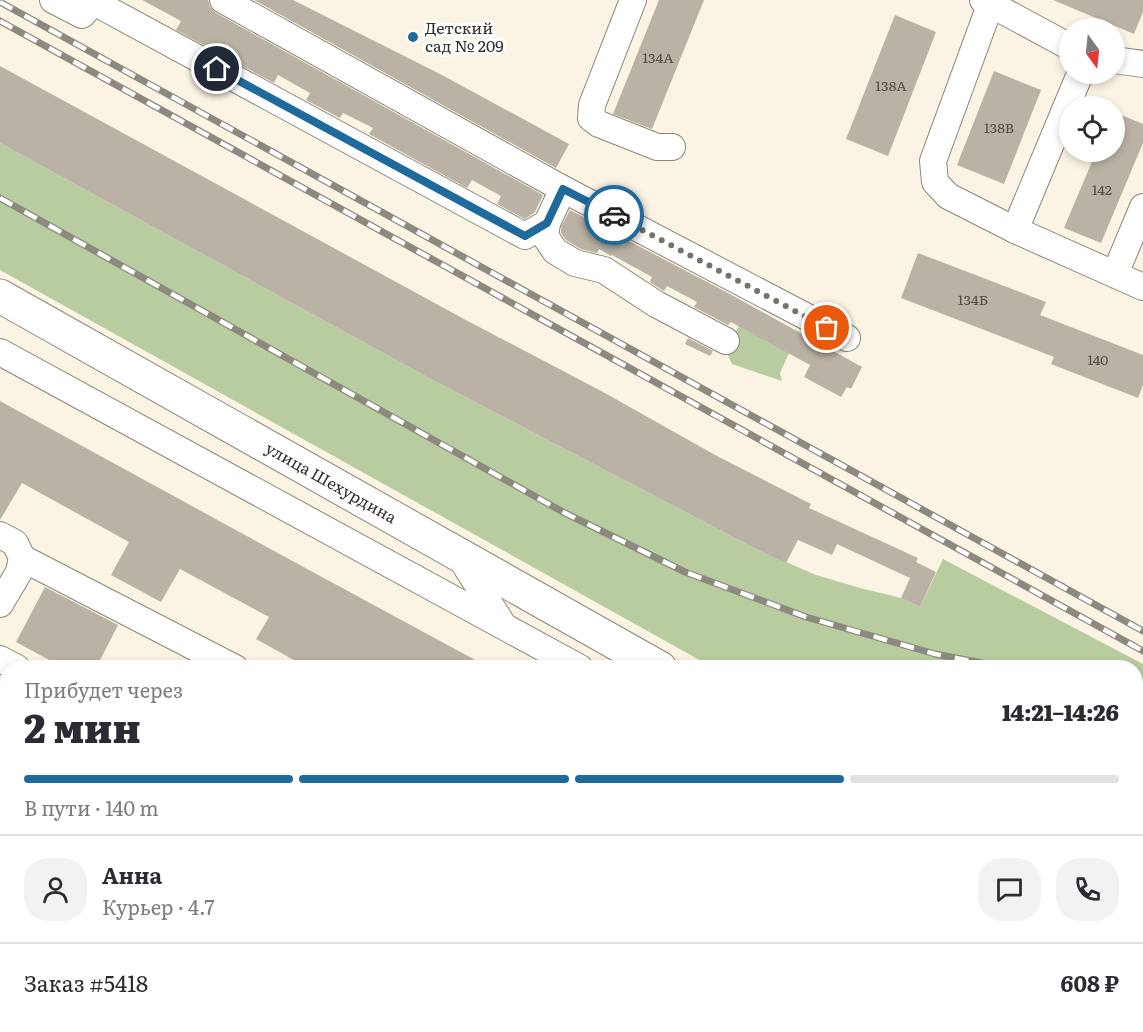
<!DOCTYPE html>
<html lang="ru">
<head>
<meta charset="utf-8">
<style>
	body { margin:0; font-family:Literata,serif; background:#f2f2f3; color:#2b2b33; height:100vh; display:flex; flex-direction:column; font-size:22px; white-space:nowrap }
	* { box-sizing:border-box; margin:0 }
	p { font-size:20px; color:#7c7c81 }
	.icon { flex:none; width:33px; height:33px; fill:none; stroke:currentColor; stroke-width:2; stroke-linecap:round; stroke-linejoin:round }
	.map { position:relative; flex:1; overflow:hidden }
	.panel { position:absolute; left:0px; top:660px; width:1143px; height:372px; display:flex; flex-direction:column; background:#fff; border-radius:24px 24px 0 0; box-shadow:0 3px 9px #0003 }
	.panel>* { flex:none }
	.needle { width:39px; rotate:165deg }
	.fabs { position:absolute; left:1059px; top:18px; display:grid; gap:12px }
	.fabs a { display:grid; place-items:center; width:66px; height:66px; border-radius:50%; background:#fff; box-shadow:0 3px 9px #0003; font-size:30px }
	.pin { position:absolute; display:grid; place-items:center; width:51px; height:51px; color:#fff; margin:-26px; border:3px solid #fff; border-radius:50%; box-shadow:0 2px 6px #0007 }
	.courier { position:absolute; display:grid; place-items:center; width:60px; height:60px; margin:-30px; border:4px solid #1f6a9d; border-radius:50%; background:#fff; color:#222; box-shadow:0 2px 8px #0007 }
	.summary em { font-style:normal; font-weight:800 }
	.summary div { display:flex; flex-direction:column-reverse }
	.summary { display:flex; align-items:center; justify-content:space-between; height:102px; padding:0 24px }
	h1 { font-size:39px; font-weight:800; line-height:45px }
	.bar { display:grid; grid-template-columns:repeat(4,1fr); gap:9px 6px; align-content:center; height:72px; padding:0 24px }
	.bar i { height:8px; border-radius:4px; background:#e1e1e2 }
	.bar .active { background:#1f6a9d }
	.bar p { grid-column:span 4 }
	.line { display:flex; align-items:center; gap:15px; padding:0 24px; border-top:2px solid #e1e1e2 }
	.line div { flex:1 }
	.round { display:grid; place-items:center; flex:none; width:63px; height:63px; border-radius:24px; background:#f2f2f3 }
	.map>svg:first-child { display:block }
	.green { fill:#b8cca0 }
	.building { fill:#bab3a5 }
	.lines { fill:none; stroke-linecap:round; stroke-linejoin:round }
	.minor-casing { stroke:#8c8678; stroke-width:28 }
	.major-casing { stroke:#8c8678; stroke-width:35 }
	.path { stroke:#a29d91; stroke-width:4; stroke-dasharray:3 4.5; stroke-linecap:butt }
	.minor { stroke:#fff; stroke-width:26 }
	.major { stroke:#fff; stroke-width:33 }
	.rail-casing { stroke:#8e897f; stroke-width:7 }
	.rail { stroke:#fff; stroke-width:4.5; stroke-dasharray:14; stroke-linecap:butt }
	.done { stroke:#78736a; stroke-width:6; stroke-dasharray:0 10.8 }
	.route { stroke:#1f6a9d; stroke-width:8 }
	.poi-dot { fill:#1f6a9d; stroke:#fff; stroke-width:2 }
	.labels { text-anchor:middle; stroke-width:6; stroke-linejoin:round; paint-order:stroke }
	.number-label { font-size:14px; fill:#534f48 }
	.poi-label { font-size:16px; fill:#312e29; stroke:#fff; text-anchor:start }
	.street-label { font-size:16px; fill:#312e29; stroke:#fff }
</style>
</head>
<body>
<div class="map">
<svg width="1143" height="1032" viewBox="0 0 1143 1032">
	<rect width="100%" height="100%" fill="#fbf4e4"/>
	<g class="green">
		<polygon points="0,143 429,378 756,549 816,575 860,588 901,598 920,607 943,559 1143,664 1143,763 1136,767 1136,668 712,667 0,270"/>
		<polygon points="739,326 789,353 780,373 782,381 732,364 725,349"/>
	</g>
	<g class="building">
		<polygon points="142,0 208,0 210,7 216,13 543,195 535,212 525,219 497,204 501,196 472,180 467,188 369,134 373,128 343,113 340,118 306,100 310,93 278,75 274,83 176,30 181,21"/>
		<polygon points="254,0 293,0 442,75 569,144 556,168"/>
		<polygon points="659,0 704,0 652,129 613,114"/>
		<polygon points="1053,0 1143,0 1143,12 1134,34"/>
		<polygon points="895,15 936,32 888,156 846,139"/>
		<polygon points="0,66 464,319 603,392 717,456 811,504 809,508 918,558 916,562 936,572 920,607 901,598 910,578 837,544 832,555 798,540 786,563 756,549 429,378 0,143"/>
		<polygon points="994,71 1041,90 1004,184 957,165"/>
		<polygon points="1114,112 1143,124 1143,143 1101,243 1064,228 1096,152 1114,152"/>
		<polygon points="570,210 728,293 862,367 851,389 847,387 841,397 804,377 810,365 731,322 728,325 694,307 697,302 667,286 664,291 650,282 652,277 612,255 611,256 599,249 597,253 581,249 566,240 561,233 561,227"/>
		<polygon points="918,253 1046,302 1040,315 1143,355 1143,385 1138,398 1051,364 1054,357 901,298"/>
		<polygon points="688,338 713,351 710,356 685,344"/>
		<polygon points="0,401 298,564 490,668 308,668 256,639 269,617 180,569 161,602 111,575 129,542 22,483 0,520"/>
		<polygon points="45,587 118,625 96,668 64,668 16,642"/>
	</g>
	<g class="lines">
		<defs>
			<g id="minor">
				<polyline points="53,0 82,15 94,2"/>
				<polyline points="94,0 94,2 525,236 547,223"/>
				<polyline points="223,0 563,189 847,338"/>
				<polyline points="633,0 592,105 591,118 599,124 657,147 672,147"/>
				<polyline points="983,0 1070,47"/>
				<polyline points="992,0 933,161 935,182 948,196 1015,230 1143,287"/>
				<polyline points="1114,60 1143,64"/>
				<polyline points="563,189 547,223 545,236 555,251 575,263 604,270 656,304 726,341"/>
				<polyline points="1015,230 1080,74"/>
				<polyline points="1115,274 1143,207"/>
				<polyline points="0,352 580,668"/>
				<polyline points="0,535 15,543 22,558 19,572 0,604"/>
				<polyline points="460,557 503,625"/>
				<polyline points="22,558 235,668"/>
				<polyline points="0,659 17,668"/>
				<polyline points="0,933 8,934"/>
				<polyline points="1136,986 1143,990"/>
				<polyline points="0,1023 8,1022"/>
				<polyline points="95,1024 119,1032"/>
				<polyline points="752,1024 753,1032"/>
			</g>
			<g id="major">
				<path id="s1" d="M 0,296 L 660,668"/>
				<polyline points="1136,932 1143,936"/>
			</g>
		</defs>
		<use href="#minor" class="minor-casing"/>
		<use href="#major" class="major-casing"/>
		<polyline class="path" points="791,1024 793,1032"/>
		<use href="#minor" class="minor"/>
		<use href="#major" class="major"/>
		<defs>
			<g id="rail">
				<polyline points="0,2 1143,631"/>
				<polyline points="0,21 1143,651"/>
				<polyline points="0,198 563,512 685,572 806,617 935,654 1008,668"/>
				<polyline points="1136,689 1143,690"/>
			</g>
		</defs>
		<use href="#rail" class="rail-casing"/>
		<use href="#rail" class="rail"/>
	</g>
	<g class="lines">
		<polyline class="done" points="614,215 827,328"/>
		<polyline class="route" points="217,69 525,236 547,223 563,189 614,215"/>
	</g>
	<circle class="poi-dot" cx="413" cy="37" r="6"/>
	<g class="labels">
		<g class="number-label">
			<text x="658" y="63">134А</text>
			<text x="891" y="91">138А</text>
			<text x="999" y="133">138В</text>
			<text x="1102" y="195">142</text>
			<text x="973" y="305">134Б</text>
			<text x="1098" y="365">140</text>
		</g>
		<g class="poi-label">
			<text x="425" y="34">Детский<tspan x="425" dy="18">сад № 209</tspan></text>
		</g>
		<g class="street-label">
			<text dy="6" stroke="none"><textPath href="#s1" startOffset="380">улица Шехурдина</textPath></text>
		</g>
	</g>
</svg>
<div class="fabs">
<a><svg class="needle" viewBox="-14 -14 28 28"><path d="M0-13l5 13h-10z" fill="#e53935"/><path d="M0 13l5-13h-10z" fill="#7c7c81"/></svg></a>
<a><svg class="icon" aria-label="locate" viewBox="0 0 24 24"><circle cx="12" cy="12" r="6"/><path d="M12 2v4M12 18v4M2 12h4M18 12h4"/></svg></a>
</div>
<div class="pin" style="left:827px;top:328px;background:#ea580c"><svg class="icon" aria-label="bag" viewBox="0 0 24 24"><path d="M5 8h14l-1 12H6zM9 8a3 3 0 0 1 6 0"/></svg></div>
<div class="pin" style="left:217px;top:69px;background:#1f2937"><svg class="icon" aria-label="home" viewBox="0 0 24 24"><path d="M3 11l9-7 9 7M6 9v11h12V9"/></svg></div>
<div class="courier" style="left:614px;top:215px"><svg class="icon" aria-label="car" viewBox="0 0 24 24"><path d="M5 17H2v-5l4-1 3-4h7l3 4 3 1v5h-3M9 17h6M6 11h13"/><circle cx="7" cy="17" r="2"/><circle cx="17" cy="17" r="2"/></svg></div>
<section class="panel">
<div class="summary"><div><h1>2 мин</h1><p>Прибудет через</p></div><em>14:21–14:26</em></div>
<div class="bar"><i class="active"></i><i class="active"></i><i class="active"></i><i></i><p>В пути · 140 m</p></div>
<div class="line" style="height:108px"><a class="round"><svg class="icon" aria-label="person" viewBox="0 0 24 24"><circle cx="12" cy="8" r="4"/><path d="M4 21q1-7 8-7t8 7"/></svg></a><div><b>Анна</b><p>Курьер · 4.7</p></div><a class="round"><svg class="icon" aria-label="chat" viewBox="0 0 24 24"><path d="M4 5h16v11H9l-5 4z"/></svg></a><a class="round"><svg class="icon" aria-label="phone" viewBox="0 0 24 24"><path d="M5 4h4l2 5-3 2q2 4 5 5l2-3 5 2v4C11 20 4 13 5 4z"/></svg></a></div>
<div class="line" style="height:78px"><div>Заказ #5418</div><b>608 ₽</b></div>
</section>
</div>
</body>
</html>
